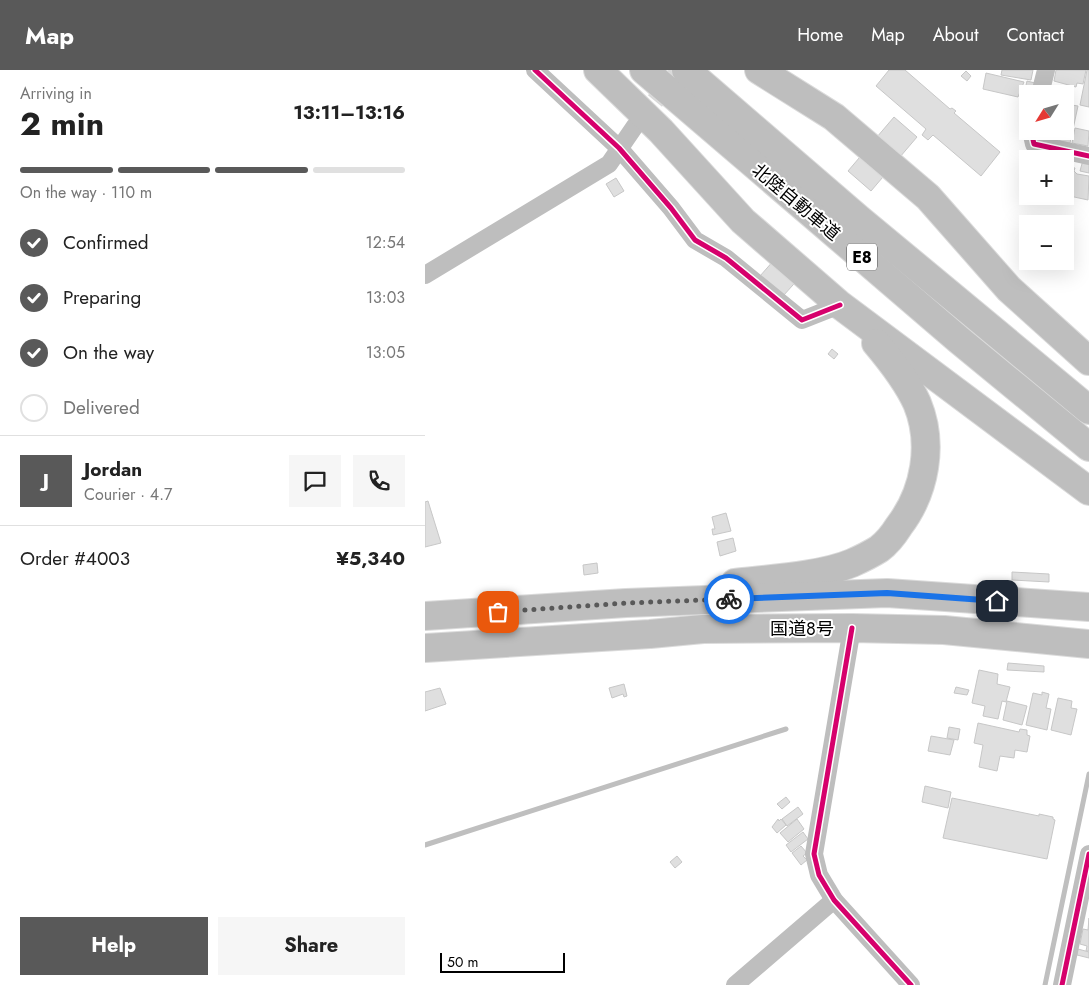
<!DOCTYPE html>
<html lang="en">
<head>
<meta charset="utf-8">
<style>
	body { margin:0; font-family:Jost,"Noto Sans JP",sans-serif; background:#f6f6f6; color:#222; height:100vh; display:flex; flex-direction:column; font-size:19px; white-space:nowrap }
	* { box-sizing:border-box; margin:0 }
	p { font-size:16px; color:#767676 }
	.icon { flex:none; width:28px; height:28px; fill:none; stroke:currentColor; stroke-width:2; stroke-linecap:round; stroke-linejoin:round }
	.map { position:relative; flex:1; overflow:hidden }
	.details { display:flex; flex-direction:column; background:#fff; width:425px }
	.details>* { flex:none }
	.needle { width:32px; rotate:233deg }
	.controls { position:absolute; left:594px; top:15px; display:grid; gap:10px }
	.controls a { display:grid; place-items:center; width:55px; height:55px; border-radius:0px; background:#fff; box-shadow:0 5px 20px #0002; font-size:25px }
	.scale { position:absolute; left:15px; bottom:12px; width:125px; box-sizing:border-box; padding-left:5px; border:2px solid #000; border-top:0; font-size:14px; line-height:18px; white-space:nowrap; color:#000; -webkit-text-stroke:4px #fff; paint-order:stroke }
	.pin { position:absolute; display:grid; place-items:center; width:42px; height:42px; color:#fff; margin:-21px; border-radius:10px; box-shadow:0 2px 8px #0006 }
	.courier { position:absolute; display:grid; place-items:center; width:50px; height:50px; margin:-25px; border:4px solid #1a73e8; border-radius:50%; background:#fff; color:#222; box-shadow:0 1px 6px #0007 }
	.head em { font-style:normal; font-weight:700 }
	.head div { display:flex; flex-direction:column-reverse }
	.head { display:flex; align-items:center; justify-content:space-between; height:85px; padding:0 20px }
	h1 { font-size:32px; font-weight:700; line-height:38px }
	.bar { display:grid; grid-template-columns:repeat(4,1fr); gap:8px 5px; align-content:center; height:60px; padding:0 20px }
	.bar i { height:6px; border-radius:4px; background:#e0e0e0 }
	.bar .active { background:#595959 }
	.bar p { grid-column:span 4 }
	.line { display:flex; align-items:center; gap:12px; padding:0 20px; border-top:1px solid #e0e0e0 }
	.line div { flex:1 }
	.round { display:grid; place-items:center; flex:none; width:52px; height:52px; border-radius:0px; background:#f6f6f6 }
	ol { padding:0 20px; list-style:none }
	li { display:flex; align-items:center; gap:15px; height:55px }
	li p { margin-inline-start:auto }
	li .icon { padding:5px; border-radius:50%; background:#595959; color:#fff; stroke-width:4 }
	li:last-child { color:#767676 }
	li i { width:28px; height:28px; border:2px solid #e0e0e0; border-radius:50% }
	.cta { display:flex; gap:10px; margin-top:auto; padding:10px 20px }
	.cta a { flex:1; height:58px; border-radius:0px; background:#595959; color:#fff; font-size:20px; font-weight:700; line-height:58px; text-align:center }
	.cta a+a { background:#f6f6f6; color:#222 }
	header { display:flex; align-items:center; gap:30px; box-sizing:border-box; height:70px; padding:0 25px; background:#595959; color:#fff }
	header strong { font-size:24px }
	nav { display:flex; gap:28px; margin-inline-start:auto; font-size:18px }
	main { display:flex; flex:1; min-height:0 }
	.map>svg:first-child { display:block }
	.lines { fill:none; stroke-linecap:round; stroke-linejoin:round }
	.stream { stroke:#bfbfbf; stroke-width:5 }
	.building { fill:#dfdfdf; stroke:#c7c7c7 }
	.street-tunnel { stroke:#d9d9d9; stroke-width:18; stroke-dasharray:18 9; stroke-linecap:butt }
	.highway-casing { stroke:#dbdbdb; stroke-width:30 }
	.street { stroke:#bebebe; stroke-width:18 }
	.highway { stroke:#bebebe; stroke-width:28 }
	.cycleway-casing { stroke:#fff; stroke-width:8 }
	.cycleway { stroke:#d6006c; stroke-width:5 }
	.done { stroke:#595959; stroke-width:5; stroke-dasharray:0 9 }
	.route { stroke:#1a73e8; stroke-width:6 }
	.labels { text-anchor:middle; stroke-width:4; stroke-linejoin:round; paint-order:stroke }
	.shield { fill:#fff; stroke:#4c4c4c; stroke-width:1 }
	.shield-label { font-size:16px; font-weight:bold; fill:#000 }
	.street-label { font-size:18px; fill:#000; stroke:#fff }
</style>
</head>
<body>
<header>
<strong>Map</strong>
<nav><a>Home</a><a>Map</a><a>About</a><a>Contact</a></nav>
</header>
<main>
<section class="details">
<div class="head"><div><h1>2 min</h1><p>Arriving in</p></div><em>13:11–13:16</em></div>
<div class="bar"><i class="active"></i><i class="active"></i><i class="active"></i><i></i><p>On the way · 110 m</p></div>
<ol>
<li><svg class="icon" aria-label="check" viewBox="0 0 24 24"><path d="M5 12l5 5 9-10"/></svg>Confirmed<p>12:54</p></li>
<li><svg class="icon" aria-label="check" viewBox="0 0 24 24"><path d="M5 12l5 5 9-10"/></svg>Preparing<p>13:03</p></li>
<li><svg class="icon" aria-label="check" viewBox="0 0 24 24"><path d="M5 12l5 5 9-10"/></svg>On the way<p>13:05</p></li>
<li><i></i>Delivered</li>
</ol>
<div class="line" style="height:90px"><b class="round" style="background:#595959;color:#fff">J</b><div><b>Jordan</b><p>Courier · 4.7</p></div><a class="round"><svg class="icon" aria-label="chat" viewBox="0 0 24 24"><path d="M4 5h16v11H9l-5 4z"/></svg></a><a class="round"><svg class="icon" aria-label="phone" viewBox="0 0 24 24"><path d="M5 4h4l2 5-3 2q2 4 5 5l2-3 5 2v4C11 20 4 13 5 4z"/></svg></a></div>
<div class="line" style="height:65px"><div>Order #4003</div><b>¥5,340</b></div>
<div class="cta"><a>Help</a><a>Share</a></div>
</section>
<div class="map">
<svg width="664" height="915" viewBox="0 0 664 915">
	<rect width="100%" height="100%" fill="#fff"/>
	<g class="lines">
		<g class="stream">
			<polyline points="0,775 361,659"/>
			<polyline points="620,915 664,704"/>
		</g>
	</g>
	<g class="building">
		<polygon points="464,0 480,0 525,39 527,38 531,41 529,43 575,82 556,106 508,65 503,70 497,65 501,59 451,16"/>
		<polygon points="577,0 608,0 606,10 576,5"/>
		<polygon points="631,0 661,0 658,14 652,13 651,17 629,11"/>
		<polygon points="662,0 664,0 664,37 655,35"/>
		<polygon points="541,1 546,6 542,11 536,6"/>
		<polygon points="561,3 599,12 593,27 558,19"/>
		<polygon points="602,11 610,13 607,24 602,24 602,29 598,28"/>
		<polygon points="640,34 653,36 645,73 634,71 634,68 625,66 626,61 640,61"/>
		<polygon points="469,47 492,67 446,121 423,101"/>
		<polygon points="650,58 664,61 663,76 647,73"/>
		<polygon points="658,90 664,92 664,103 655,101"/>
		<polygon points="640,96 650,98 649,101 652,104 664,106 663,130 640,125"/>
		<polygon points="191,108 199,121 189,127 181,114"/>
		<polygon points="364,173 387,194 358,226 335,206"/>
		<polygon points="407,279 413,284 409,289 403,284"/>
		<polygon points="3,431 16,473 0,477 0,432"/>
		<polygon points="301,443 306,461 288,465 287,459 290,459 287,447"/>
		<polygon points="308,468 311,481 295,486 292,472"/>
		<polygon points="172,493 173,503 159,505 158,495"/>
		<polygon points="587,502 624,504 624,512 587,510"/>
		<polygon points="583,593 619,596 619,602 582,600"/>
		<polygon points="554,600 573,604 572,614 585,617 581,632 577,631 573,649 558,646 560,636 547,633"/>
		<polygon points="199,614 202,626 199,627 198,624 187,628 184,618"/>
		<polygon points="531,617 544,620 542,625 529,623"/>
		<polygon points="15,618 21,634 0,641 0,622"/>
		<polygon points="617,622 624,624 621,638 626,639 622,660 601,655 608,623 617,625"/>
		<polygon points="633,628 647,631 646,638 652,639 646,665 626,660"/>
		<polygon points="582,631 602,636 597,655 578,650"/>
		<polygon points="553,653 594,662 595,659 602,660 602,665 605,666 602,682 590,680 589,688 575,686 572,701 554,697 558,675 549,673"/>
		<polygon points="524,657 535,659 533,670 522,668"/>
		<polygon points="506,666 529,670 525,685 503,681"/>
		<polygon points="500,716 526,722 523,738 497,732"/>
		<polygon points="361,727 365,732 357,739 352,734"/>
		<polygon points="527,728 614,746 614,744 628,747 628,749 630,750 622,789 518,768"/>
		<polygon points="373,737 378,744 362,756 357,749"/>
		<polygon points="353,749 354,751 356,749 361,755 352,763 347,757"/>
		<polygon points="372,749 379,759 363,772 355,763"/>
		<polygon points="378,762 383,769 366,782 361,775"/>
		<polygon points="376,776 382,783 378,786 382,790 376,795 367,783"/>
		<polygon points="252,786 257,792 250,798 245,792"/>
		<polygon points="664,848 664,881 661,881 662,876 655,874 658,859 663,860"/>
		<polygon points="653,879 664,882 664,888 652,885"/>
	</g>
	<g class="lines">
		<polyline class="street-tunnel" points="213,52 255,0"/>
		<defs>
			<g id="highway">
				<polyline points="173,0 236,61 318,151 415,235 664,421"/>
				<polyline points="219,0 534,270 664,377"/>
				<polyline points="261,0 434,149 664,340"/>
				<polyline points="334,0 409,47 503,127 584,219 664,291"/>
				<path d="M 310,513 C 344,509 396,506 427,493 C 436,489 446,484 454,479 C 462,473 469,464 474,456 C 500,422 509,374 492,333 C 482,311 467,292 451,273"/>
				<polyline points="0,546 201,533 462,523 664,537"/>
				<polyline points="0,578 225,564 278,559 427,558 519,560 664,574"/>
			</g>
		</defs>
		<use href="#highway" class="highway-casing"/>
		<g class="street">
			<polyline points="110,0 194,78 246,138 270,170 301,188 377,250 415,235"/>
			<polyline points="615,24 621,0"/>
			<polyline points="606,61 609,74 664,86"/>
			<polyline points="0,205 184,94 210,56"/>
			<polyline points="427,558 389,784 394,805 409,830 486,915"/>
			<polyline points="310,915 409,830"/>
			<polyline points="637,915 664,784"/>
		</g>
		<use href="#highway" class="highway"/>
		<defs>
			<g id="cycleway">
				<polyline points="110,0 194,78 246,138 270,170 301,188 377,250 415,235"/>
				<polyline points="606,61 609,74 664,86"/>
				<polyline points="427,558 389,784 394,805 409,830 486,915"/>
				<polyline points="637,915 664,784"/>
			</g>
		</defs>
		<use href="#cycleway" class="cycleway-casing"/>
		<use href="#cycleway" class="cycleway"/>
	</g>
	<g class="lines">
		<polyline class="done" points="73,542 201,533 304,529"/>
		<polyline class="route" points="304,529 462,523 572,531"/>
	</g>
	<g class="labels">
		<rect class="shield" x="422" y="173.5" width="30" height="27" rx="4"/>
		<g class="shield-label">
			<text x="437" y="193">E8</text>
		</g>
		<g class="street-label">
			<text transform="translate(371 132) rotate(40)" y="6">北陸自動車道</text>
			<text x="377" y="565">国道8号</text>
		</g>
	</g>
</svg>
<div class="controls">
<a><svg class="needle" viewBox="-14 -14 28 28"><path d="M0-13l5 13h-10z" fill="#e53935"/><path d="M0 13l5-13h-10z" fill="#767676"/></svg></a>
<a>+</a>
<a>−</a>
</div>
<div class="scale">50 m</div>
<div class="pin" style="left:73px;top:542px;background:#ea580c"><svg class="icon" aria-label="bag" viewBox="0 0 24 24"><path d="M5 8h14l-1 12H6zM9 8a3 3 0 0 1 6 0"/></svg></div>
<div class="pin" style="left:572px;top:531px;background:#1f2937"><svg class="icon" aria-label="home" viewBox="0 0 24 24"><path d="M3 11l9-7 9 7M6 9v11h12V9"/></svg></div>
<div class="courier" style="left:304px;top:529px"><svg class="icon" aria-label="bike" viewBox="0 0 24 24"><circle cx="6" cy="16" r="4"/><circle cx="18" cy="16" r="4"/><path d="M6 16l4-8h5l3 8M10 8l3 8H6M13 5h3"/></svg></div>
</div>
</main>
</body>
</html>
